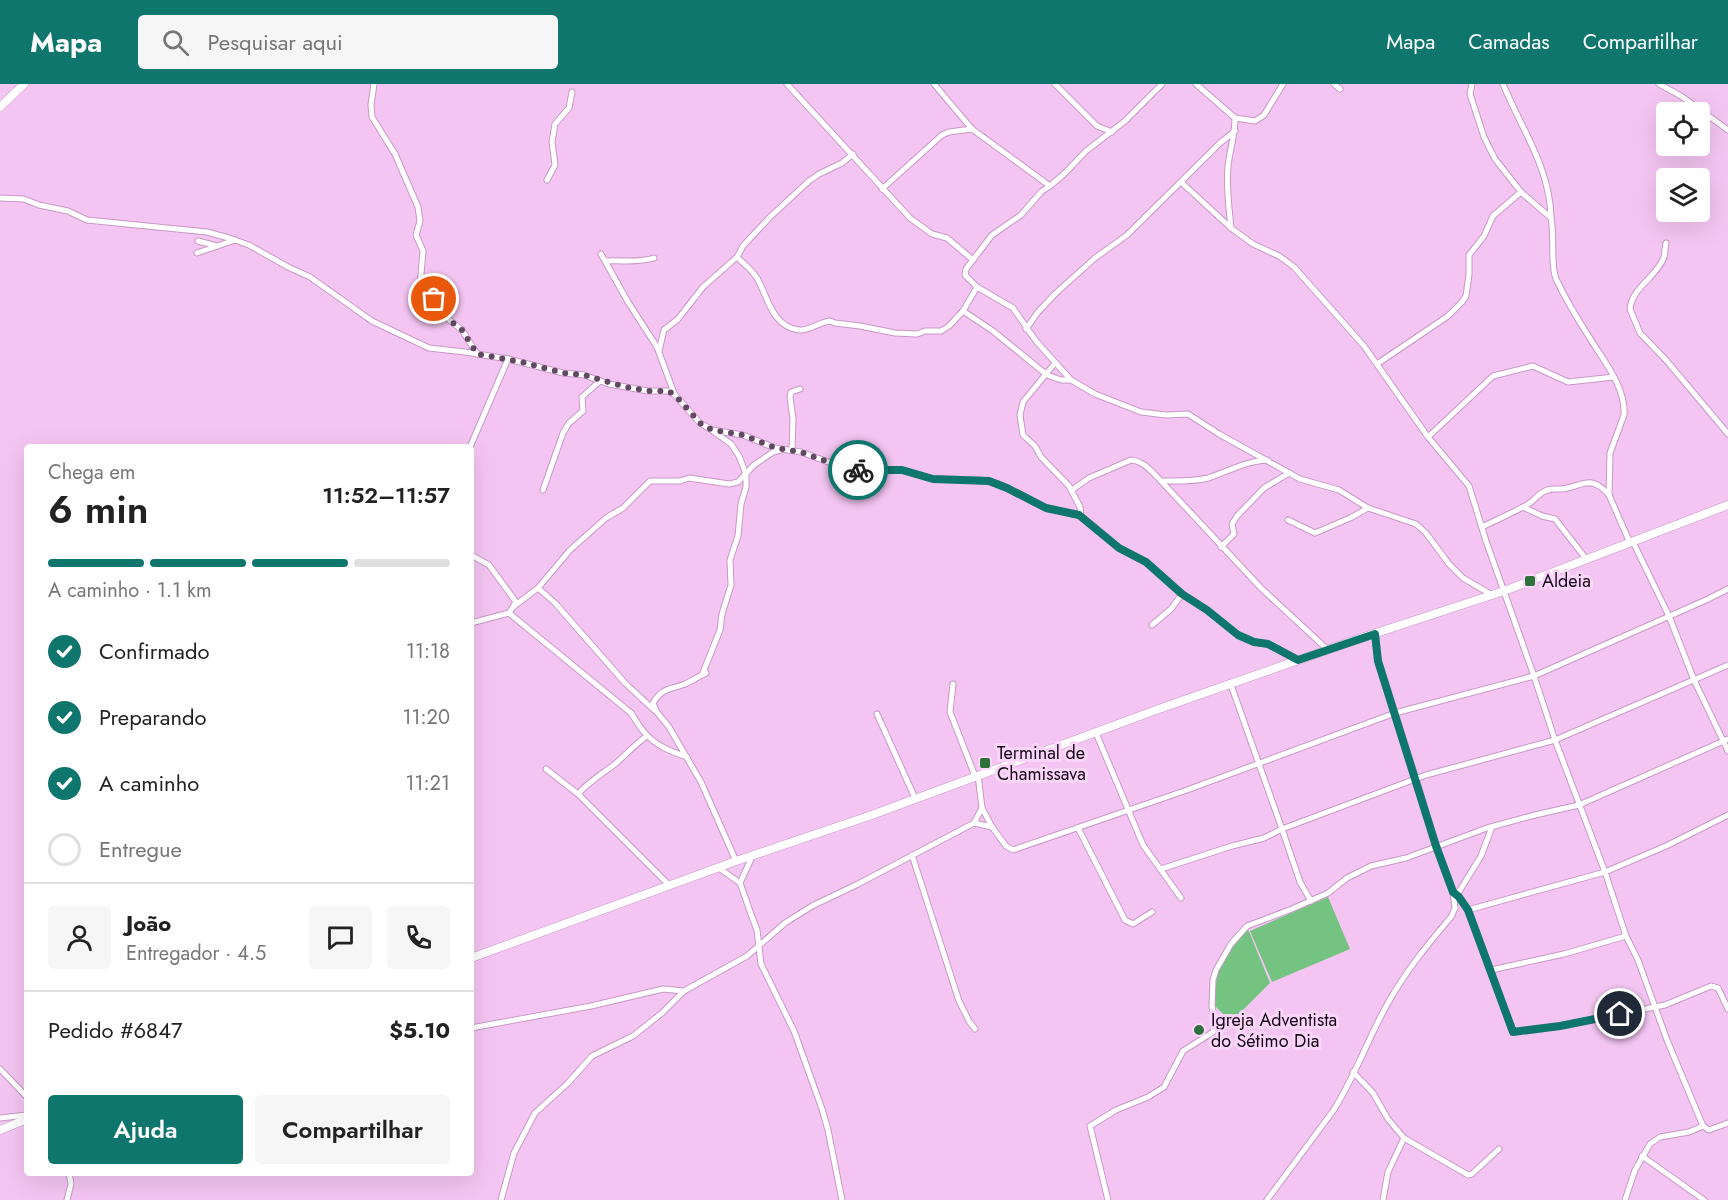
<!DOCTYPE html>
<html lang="pt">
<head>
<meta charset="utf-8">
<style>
	body { margin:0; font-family:Jost,sans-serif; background:#f6f6f6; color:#222; height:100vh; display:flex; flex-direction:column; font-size:22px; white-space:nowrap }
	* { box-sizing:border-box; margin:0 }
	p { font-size:20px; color:#767676 }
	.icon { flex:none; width:33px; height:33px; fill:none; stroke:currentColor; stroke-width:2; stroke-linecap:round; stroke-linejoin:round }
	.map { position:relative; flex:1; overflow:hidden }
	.side { position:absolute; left:24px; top:360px; width:450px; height:732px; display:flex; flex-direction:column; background:#fff; border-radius:6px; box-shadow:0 6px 24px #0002 }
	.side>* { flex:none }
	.buttons { position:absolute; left:1656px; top:18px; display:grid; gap:12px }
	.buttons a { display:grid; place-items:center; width:54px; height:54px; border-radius:6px; background:#fff; box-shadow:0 6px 24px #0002; font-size:30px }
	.pin { position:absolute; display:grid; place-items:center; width:51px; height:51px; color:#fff; margin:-26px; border:3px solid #fff; border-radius:50%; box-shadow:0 2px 6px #0007 }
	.courier { position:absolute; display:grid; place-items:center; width:60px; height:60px; margin:-30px; border:4px solid #0f766e; border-radius:50%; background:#fff; color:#222; box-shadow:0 2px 8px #0007 }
	.head em { font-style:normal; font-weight:600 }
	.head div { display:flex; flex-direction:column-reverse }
	.head { display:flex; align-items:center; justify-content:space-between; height:102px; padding:0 24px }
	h1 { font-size:39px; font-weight:600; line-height:45px }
	.bar { display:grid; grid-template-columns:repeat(4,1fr); gap:9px 6px; align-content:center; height:72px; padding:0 24px }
	.bar i { height:8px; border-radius:4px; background:#e0e0e0 }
	.bar .active { background:#0f766e }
	.bar p { grid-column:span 4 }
	.line { display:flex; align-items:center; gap:15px; padding:0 24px; border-top:2px solid #e0e0e0 }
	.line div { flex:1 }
	.round { display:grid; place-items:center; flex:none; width:63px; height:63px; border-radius:6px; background:#f6f6f6 }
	ol { padding:0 24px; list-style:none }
	li { display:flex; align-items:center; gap:18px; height:66px }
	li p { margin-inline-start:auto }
	li .icon { padding:6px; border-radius:50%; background:#0f766e; color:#fff; stroke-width:4 }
	li:last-child { color:#767676 }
	li i { width:33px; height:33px; border:3px solid #e0e0e0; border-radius:50% }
	.primary-button { display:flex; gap:12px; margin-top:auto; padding:12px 24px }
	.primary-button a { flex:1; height:69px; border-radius:6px; background:#0f766e; color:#fff; font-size:24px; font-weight:600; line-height:69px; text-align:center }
	.primary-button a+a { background:#f6f6f6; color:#222 }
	header { display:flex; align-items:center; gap:36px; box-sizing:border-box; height:84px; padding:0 30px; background:#0f766e; color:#fff }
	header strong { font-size:28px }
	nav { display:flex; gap:33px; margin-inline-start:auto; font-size:21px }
	.search { width:420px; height:54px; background:#f6f6f6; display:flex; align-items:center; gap:15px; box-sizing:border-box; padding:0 21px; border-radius:6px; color:#767676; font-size:22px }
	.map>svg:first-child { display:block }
	.green { fill:#74c380 }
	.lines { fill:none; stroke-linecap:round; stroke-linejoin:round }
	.street-casing { stroke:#c799c5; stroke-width:7 }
	.secondary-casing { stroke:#c799c5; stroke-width:9 }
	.street { stroke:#fff; stroke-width:5 }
	.secondary { stroke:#fff; stroke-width:8 }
	.done { stroke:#624962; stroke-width:6; stroke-dasharray:0 10.8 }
	.route { stroke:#0f766e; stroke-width:8 }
	.poi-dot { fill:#2d703a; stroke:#fcd6fa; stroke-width:2 }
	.labels { text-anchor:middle; stroke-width:6; stroke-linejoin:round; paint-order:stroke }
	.poi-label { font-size:18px; fill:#140614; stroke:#fcd6fa; text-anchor:start }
</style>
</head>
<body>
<header>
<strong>Mapa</strong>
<div class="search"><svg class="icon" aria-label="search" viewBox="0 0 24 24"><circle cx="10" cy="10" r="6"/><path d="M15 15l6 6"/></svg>Pesquisar aqui</div>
<nav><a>Mapa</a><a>Camadas</a><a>Compartilhar</a></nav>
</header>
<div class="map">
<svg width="1728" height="1116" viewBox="0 0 1728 1116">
	<rect width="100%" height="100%" fill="#f4c5f2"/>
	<g class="green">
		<polygon points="1328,813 1350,865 1272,898 1250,847"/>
		<polygon points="1248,845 1270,899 1231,938 1214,921 1217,888 1233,861"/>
	</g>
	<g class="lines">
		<defs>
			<g id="street">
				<polyline points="374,0 371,21 372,33 395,70 418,123 420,137 416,151 423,167 420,202 434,215 438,227 462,246 477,270"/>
				<polyline points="787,0 910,134 932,150 947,154 973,176"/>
				<polyline points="934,0 972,45 1050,102 1065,89 1086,67 1125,37 1162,0"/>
				<polyline points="1055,0 1097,42 1112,48"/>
				<path d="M 1196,0 L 1235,34 C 1235,51 1230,65 1228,82 C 1226,103 1229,123 1231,144 L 1253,160 L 1279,172 L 1294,183 L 1364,262 L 1428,353 L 1469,402 L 1486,457 L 1534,592 L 1555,656 L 1605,788 L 1626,852 L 1564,870 L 1491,886"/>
				<polyline points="1334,0 1340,5"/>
				<path d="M 1472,0 L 1470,10 L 1484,53 L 1495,75 L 1521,108 L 1551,134 C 1555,153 1550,180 1556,195 C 1566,216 1578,236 1591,256 C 1604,277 1626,304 1624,331 L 1610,369 L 1609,411 L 1630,459"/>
				<path d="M 1503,0 C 1521,44 1550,84 1551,133"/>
				<polyline points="1659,0 1681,12 1728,46"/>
				<polyline points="1235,34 1255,37 1264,31 1283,0"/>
				<polyline points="547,96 555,81 552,58 555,40 569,24 572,8"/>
				<polyline points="1181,98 1231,144"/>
				<polyline points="1050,102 1042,107 1021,131 992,151 966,185 965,191 977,203 1013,224 1036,257 1071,296 1095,310 1141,328 1166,331 1188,330 1219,350 1300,395 1339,406 1368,424 1416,440 1426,449 1449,480 1463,494 1492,511"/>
				<polyline points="882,105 942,51 949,48 972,45"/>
				<polyline points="0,114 24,115 39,121 68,127 87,136 207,148 229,154 249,161 288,183 310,193 372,237 429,264 465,268 508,275 563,289 584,291 609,300 648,307 668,307 675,311 700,339 712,346 743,351 775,364 801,368 842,383 856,386 902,386 933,395 981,396 999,400 1046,424 1079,431 1119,464 1146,478 1182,510 1207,526 1238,551 1254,558 1268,560 1298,576"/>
				<polyline points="198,157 217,162"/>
				<path d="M 1666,159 C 1665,163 1665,169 1664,173 C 1657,193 1632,203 1630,225 L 1640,249 L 1666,276 L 1728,350"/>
				<polyline points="197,169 235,156"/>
				<polyline points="601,170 628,218 657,263 674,309"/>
				<path d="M 737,173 C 744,180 752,186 757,194 C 768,213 772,243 799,246 C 810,247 819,238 830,237 L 835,239 L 860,242 L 895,249 L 917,250 L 925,247 L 941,247 L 949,242 L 963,227 L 977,203"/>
				<path d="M 606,177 C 622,176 639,179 654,174"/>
				<polyline points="963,227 993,247 1047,291 1061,296 1071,296"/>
				<polyline points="1026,245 1038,228 1056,209 1095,174 1127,151 1220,59 1235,47"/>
				<polyline points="659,267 664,246 678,235 703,203 737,173 743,162 770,133 809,97 819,90 842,79 853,70"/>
				<polyline points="1055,279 1023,318 1020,331 1022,345 1023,351 1035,362 1041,373 1069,402 1080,423 1081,432"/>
				<polyline points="1377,280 1448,232 1462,218 1466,212 1469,191 1469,171 1484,152 1493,132 1521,108"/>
				<polyline points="1428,353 1493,292 1533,282 1568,298 1614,293"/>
				<polyline points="470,363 508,275"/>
				<polyline points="792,366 793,335 790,313 791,308 800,305"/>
				<polyline points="1161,397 1261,504 1328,566"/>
				<polyline points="543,406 563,349 569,339 583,327 582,313 600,297"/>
				<path d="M 1072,406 L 1089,394 L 1131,376 C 1144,377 1152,388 1161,397 C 1176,397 1192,398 1208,394 C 1227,388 1246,377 1267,376"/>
				<polyline points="1523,423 1542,432 1555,435 1587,476"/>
				<polyline points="1288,436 1315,449 1350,434 1368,424"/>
				<path d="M 1482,443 C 1496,436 1510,430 1525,422 C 1532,419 1536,412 1543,408 C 1550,404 1554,405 1562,405 C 1582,403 1590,389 1609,411"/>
				<polyline points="1633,458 1669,532 1694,596 1728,667"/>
				<polyline points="1221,463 1234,450 1232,440 1237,432 1264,404 1289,389"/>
				<polyline points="471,471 489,481 516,518 509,529 471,539"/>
				<polyline points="538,504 555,519 625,599 654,626"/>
				<polyline points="513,523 538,504 570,466 606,434 623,424 650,397 680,397 689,394 729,400 738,398 754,381 773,368 781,366"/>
				<path d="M 509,529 L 631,629 C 636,636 639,643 645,649 C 656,662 672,668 687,673"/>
				<polyline points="1152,541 1171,525 1182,510"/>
				<path d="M 706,589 C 699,592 692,597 685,600 C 670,606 663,603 653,619 L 656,627 L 669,643 L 701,698 L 736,777"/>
				<polyline points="702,591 720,546 722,530 731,501 730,476 738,452 741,420 746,403 746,390 739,372 731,360 713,347"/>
				<polyline points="953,600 950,628 975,692"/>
				<polyline points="1231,601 1282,745 1426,691 1555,656 1728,581"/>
				<polyline points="877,630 915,714"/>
				<polyline points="1096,649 1143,761 1181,814"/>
				<polyline points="546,685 578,710 670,802"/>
				<polyline points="978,691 982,724 992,743"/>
				<path d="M 578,710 C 588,698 602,690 615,680 C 626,671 635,660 647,652"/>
				<polyline points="974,739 982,724"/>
				<polyline points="1078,744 1125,836 1133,840 1152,828"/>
				<polyline points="912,771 959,917 969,937 975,945"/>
				<polyline points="719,784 740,799 752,833 757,846 761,880 794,947 822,1025 828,1046 842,1116"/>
				<polyline points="1161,785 1232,762 1264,754 1282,745 1300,798 1311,817"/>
				<polyline points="740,799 752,773"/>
				<polyline points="1453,808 1459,813 1468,826 1513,948 1560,942 1665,921 1711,902 1718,904 1728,925"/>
				<polyline points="1457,811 1481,772 1492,743"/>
				<polyline points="1468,826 1605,788 1666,762 1728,731"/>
				<polyline points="1626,852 1638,876 1667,956 1703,1042 1709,1046 1728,1039"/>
				<polyline points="471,944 591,922 663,905 684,907"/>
				<polyline points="0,985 27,1013"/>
				<polyline points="1353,988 1373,1009 1388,1035 1404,1054 1388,1088 1383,1116"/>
				<polyline points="0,1034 27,1031"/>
				<polyline points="1404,1054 1468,1091 1472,1090 1499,1065"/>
				<polyline points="1642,1072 1704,1116"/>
				<polyline points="67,1116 71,1100 69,1089"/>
				<polyline points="501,1116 514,1069 535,1029 568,999 592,972 633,952 662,929 684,907 747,872 785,839 812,822 858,800 974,739 992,743 1006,762 1013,766 1187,706 1395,629 1534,592 1706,516 1728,505"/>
				<polyline points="1108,1116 1090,1042 1116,1026 1148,1013 1164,1003 1183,967 1213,948 1215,940 1212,922 1213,896 1216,886 1231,860 1247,842 1292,825 1328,809 1347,794 1371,782 1406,774 1487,744 1535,731 1579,721 1728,655"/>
				<path d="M 1267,1116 L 1333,1027 C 1355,993 1368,954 1388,919 C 1405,888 1428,860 1451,833 L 1455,824 L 1453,808 L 1436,762 L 1416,695 L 1378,577 L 1375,550"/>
				<polyline points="1625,1116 1635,1086 1650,1060 1660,1053 1689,1048 1703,1042"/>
			</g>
			<g id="secondary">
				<polyline points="0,23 24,0"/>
				<polyline points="471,874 736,777 869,732 1156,626 1370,551 1504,507 1728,421"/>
				<polyline points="0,1046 27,1035"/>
			</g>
		</defs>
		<use href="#street" class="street-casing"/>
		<use href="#secondary" class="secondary-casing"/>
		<use href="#street" class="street"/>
		<use href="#secondary" class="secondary"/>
	</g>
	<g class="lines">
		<polyline class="done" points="434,215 438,227 462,246 477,270 522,278 563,289 584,291 626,303 648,307 668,307 675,311 700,339 712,346 743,351 776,364 801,368 842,383 858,386"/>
		<polyline class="route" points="858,386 902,386 933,395 989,397 1007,404 1046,424 1079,431 1119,464 1146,478 1182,510 1207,526 1238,551 1254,558 1268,560 1298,576 1375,550 1378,577 1436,762 1453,808 1459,813 1468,826 1513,948 1560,942 1620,930"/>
	</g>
	<g class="poi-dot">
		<rect x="1524" y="491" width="12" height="12" rx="3"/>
		<rect x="979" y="673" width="12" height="12" rx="3"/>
		<circle cx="1199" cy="946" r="6"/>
	</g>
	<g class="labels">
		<g class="poi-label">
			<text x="1542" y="503">Aldeia</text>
			<text x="997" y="675">Terminal de<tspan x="997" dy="21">Chamissava</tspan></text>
			<text x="1211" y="942">Igreja Adventista<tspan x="1211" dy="21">do Sétimo Dia</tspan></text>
		</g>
	</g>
</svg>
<div class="buttons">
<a><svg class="icon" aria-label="locate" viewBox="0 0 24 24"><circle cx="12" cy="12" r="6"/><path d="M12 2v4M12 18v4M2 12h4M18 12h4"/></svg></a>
<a><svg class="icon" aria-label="layers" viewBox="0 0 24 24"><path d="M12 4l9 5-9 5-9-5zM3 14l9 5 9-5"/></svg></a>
</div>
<div class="pin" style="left:434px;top:215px;background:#ea580c"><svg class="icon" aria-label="bag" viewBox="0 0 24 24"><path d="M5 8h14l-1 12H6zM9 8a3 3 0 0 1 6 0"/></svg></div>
<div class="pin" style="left:1620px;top:930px;background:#1f2937"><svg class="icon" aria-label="home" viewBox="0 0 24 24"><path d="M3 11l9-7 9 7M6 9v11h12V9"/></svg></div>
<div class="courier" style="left:858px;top:386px"><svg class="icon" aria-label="bike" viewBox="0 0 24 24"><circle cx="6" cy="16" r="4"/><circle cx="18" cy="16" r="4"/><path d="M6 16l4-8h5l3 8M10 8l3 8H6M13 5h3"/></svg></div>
<section class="side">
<div class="head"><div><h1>6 min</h1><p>Chega em</p></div><em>11:52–11:57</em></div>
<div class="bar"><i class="active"></i><i class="active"></i><i class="active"></i><i></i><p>A caminho · 1.1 km</p></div>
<ol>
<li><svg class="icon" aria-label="check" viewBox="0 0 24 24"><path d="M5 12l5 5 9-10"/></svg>Confirmado<p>11:18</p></li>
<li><svg class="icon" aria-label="check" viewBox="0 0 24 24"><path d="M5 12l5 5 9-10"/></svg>Preparando<p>11:20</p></li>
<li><svg class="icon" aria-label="check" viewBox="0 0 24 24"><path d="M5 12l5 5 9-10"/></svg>A caminho<p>11:21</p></li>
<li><i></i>Entregue</li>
</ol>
<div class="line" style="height:108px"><a class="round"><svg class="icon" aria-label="person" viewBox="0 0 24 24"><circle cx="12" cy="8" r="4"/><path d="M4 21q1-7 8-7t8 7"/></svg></a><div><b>João</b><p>Entregador · 4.5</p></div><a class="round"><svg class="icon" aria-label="chat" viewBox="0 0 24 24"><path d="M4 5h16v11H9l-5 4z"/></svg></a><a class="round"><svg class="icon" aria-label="phone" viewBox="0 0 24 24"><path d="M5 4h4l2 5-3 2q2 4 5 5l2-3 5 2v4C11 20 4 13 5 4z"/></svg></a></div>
<div class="line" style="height:78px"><div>Pedido #6847</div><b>$5.10</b></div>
<div class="primary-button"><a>Ajuda</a><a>Compartilhar</a></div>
</section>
</div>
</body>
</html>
